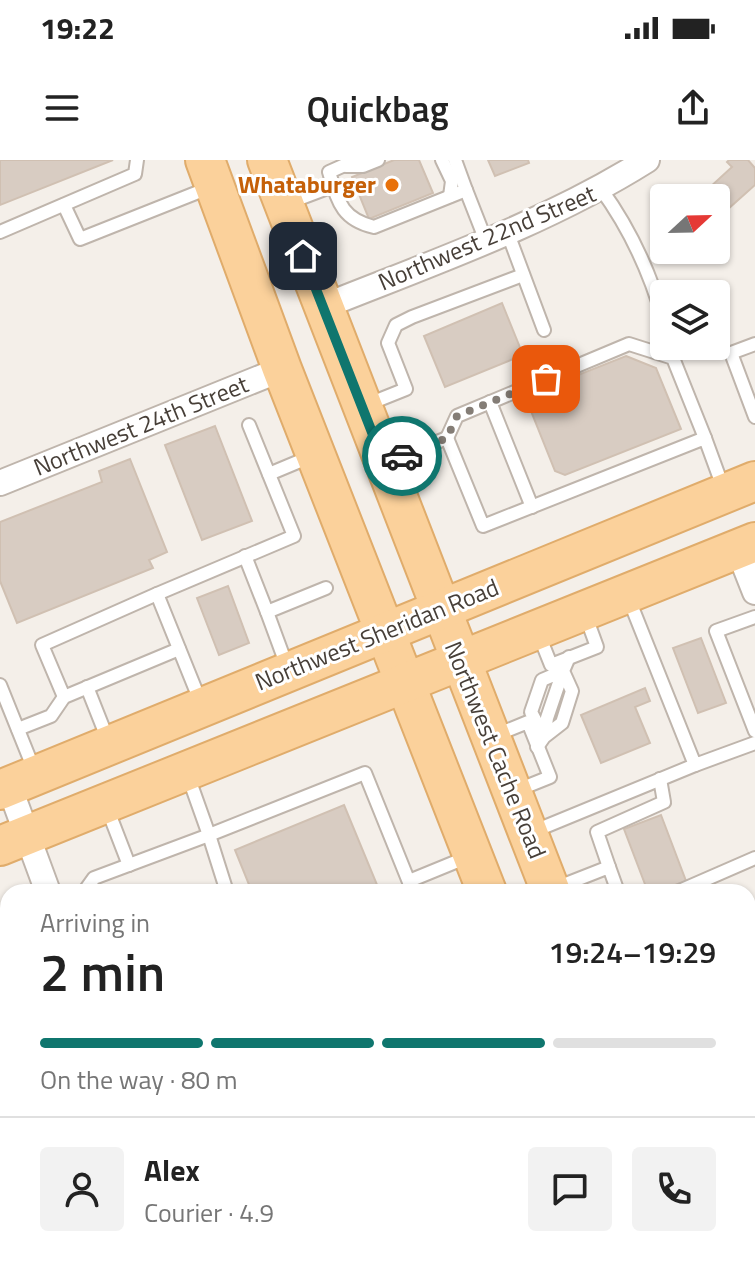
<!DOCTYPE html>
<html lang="en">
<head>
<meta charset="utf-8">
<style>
	body { margin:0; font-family:"Titillium Web",sans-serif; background:#f2f2f2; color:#222; height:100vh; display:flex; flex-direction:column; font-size:30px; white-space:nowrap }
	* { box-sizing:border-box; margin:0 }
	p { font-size:26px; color:#767676 }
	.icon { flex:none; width:44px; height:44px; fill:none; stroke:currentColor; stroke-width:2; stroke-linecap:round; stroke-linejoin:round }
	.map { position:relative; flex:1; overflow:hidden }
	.panel { position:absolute; left:0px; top:724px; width:756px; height:392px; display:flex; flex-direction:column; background:#fff; border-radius:24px 24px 0 0; box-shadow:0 2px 6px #0004 }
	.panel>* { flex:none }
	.needle { width:52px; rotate:68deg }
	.fabs { position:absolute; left:650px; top:24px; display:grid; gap:16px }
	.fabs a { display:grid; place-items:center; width:80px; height:80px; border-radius:8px; background:#fff; box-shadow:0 2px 6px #0004; font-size:40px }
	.pin { position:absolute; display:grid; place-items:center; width:68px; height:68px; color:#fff; margin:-34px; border-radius:16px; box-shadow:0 4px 12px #0006 }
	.courier { position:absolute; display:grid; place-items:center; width:80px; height:80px; margin:-40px; border:6px solid #0f766e; border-radius:50%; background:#fff; color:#222; box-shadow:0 2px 10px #0007 }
	.headline em { font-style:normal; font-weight:600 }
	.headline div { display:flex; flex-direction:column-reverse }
	.headline { display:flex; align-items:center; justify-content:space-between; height:136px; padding:0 40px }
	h1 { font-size:52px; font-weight:600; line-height:60px }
	.bar { display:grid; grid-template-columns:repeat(4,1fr); gap:12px 8px; align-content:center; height:96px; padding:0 40px }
	.bar i { height:10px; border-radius:6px; background:#e0e0e0 }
	.bar .on { background:#0f766e }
	.bar p { grid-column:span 4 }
	.line { display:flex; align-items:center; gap:20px; padding:0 40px; border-top:2px solid #e0e0e0 }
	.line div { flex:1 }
	.round { display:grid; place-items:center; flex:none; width:84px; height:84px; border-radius:8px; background:#f2f2f2 }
	.status { display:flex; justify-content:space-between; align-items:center; height:56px; padding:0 40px; background:#fff; direction:ltr }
	.status svg { height:22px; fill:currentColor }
	header { display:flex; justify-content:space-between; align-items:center; height:104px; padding:0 40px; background:#fff; font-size:36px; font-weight:600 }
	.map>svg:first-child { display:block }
	.building { fill:#d8ccc2; stroke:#d0c0b2; stroke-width:2 }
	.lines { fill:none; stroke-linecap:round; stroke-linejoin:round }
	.service-casing { stroke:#bfb5ac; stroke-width:16 }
	.minor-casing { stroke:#bfb5ac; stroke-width:28 }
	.primary-casing { stroke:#e0ac6b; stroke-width:42 }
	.service { stroke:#fff; stroke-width:12 }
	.minor { stroke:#fff; stroke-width:24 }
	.primary { stroke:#fbd19b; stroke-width:38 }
	.done { stroke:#847d76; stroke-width:8; stroke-dasharray:0 14.4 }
	.route { stroke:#0f766e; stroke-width:10 }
	.food-dot { fill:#e8710a; stroke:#fff; stroke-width:3 }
	.labels { text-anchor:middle; stroke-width:6; stroke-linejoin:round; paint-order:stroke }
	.food-label { font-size:24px; font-weight:bold; fill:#c56008; stroke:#fff; text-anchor:end }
	.street-label { font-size:24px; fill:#473f38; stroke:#fff }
</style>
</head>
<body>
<div class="status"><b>19:22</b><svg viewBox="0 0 49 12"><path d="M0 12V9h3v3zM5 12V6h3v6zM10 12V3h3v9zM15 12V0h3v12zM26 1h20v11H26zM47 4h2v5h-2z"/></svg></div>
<header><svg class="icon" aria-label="menu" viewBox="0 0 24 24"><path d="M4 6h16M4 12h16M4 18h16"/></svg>Quickbag<svg class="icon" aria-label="share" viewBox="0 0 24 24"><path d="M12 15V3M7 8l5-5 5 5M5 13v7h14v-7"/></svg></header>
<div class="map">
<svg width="755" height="1116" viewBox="0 0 755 1116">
	<rect width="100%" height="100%" fill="#f4efe9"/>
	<g class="building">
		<polygon points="0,0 113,0 0,45"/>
		<polygon points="394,0 419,0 433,33 369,59 352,17"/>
		<polygon points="488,0 528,0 529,3 495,16"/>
		<polygon points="729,0 748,0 755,8 755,25 728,49 709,28 732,7 727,2"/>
		<polygon points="691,28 697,38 680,38 679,35"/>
		<polygon points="502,143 523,195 445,227 424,176"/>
		<polygon points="626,196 656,208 681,269 565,315 555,311 525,236"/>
		<polygon points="215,266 252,361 202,380 165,285"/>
		<polygon points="130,299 167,392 149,400 153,408 17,463 0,421 0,362 102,322 99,311"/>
		<polygon points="228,426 249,483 219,495 197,438"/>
		<polygon points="701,478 726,543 698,553 673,488"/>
		<polygon points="645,528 650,541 635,547 650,583 601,603 581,555"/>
		<polygon points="344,645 380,732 252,732 235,690"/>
		<polygon points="661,655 686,721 656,732 648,732 624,669"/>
		<polygon points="8,812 8,863 0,866 0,815"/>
		<polygon points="755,925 755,998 748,981 748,928"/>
		<polygon points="755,1030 755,1079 748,1063 748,1033"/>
		<polygon points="0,1040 8,1060 8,1108 27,1108 30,1116 0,1116"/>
		<polygon points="120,1108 152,1108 156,1116 123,1116"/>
		<polygon points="390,1108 430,1108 411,1116 393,1116"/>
		<polygon points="564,1108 600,1108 603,1116 545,1116"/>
	</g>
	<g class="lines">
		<defs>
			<g id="service">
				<path d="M 356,0 L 329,12 C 338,41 341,59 374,67 L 466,30 L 455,0"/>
				<polyline points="442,0 452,21 450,36"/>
				<polyline points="346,6 363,6 378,0"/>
				<path d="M 601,29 C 631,70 650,112 664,161"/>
				<polyline points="466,30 486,81"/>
				<polyline points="288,43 333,26"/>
				<polyline points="64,45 80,79 211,27"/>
				<polyline points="507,71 544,170"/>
				<polyline points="0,72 135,14 137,0"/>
				<polyline points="755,184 731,193 755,257"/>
				<polyline points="490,242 532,347"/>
				<polyline points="366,245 406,229 388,183 396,165 412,157 523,115"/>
				<polyline points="447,278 457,256 629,184 673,198 705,278"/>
				<polyline points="387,302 447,278 483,366 705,278 724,330"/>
				<polyline points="269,314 312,296"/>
				<polyline points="245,396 267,452 326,428"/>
				<polyline points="628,437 695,605 755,583"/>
				<polyline points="267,452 288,509"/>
				<polyline points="755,457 716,471 755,571"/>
				<polyline points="539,475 551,505 597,487 585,454"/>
				<polyline points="0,525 35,612"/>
				<polyline points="87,527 108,580"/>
				<polyline points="64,537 42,485 157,434"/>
				<polyline points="201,543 157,434 294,376 249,265"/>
				<polyline points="18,569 51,556 64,537 179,489"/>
				<polyline points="496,575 528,562 550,617 515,631"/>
				<polyline points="537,587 544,577 547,558 563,511 572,531 562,563 544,577 531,552 542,520 563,511 569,497"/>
				<polyline points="188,616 209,675 365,613 413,732"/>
				<polyline points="107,648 129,705"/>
				<polyline points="532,672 695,605"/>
				<polyline points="609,707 597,672 664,642 660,619"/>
				<polyline points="409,721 470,696"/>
				<polyline points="553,729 609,707 618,732"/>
				<polyline points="84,732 94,718 209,675 227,732"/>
				<polyline points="677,732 755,698"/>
				<polyline points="0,770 8,767"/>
				<polyline points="748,906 755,903"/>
				<polyline points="0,948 8,945"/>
				<polyline points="349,1108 352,1116"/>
			</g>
			<g id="minor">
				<path d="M 322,147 C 432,103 547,63 647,0"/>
				<polyline points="0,323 282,209"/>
				<polyline points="738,389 755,432"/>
				<polyline points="9,626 48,732"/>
				<polyline points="748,875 755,872"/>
				<polyline points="240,1108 244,1116"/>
				<polyline points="465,1116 484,1108"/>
			</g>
			<g id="primary">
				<polyline points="205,0 282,209 487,732"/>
				<polyline points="267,0 551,732"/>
				<polyline points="0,630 755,321"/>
				<polyline points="0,686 755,382"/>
				<polyline points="635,1108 638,1116"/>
				<polyline points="699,1108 703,1116"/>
			</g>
		</defs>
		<use href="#service" class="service-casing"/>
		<use href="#minor" class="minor-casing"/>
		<use href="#primary" class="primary-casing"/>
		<use href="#service" class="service"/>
		<use href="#minor" class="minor"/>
		<use href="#primary" class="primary"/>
	</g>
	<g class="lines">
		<polyline class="done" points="402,296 447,278 457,256 546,219"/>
		<polyline class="route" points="303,96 384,303 402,296"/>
	</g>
	<circle class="food-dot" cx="392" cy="25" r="8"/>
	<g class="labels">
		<g class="food-label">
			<text x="376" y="33">Whataburger</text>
		</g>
		<g class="street-label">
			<text transform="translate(487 78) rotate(-23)" y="8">Northwest 22nd Street</text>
			<text transform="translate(141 266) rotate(-22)" y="8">Northwest 24th Street</text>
			<text transform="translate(377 475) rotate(-22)" y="8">Northwest Sheridan Road</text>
			<text transform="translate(495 590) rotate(68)" y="8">Northwest Cache Road</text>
		</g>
	</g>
</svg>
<div class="fabs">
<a><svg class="needle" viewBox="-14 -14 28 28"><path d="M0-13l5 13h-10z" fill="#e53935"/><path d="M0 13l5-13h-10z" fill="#767676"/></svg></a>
<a><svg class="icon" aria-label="layers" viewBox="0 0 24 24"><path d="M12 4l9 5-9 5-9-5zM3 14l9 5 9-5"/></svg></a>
</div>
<div class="pin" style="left:546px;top:219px;background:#ea580c"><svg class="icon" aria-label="bag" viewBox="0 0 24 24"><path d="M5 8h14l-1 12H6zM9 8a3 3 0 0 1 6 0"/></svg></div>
<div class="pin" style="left:303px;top:96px;background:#1f2937"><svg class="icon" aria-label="home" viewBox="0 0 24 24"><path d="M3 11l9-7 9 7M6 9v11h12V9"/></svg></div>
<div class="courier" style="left:402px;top:296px"><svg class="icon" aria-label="car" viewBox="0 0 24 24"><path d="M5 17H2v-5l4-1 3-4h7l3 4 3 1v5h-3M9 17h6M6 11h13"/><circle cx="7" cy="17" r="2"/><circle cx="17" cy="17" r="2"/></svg></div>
<section class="panel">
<div class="headline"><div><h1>2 min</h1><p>Arriving in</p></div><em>19:24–19:29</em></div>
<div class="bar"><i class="on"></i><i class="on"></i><i class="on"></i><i></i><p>On the way · 80 m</p></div>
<div class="line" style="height:144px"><a class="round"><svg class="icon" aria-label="person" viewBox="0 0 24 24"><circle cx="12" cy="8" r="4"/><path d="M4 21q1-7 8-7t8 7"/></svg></a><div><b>Alex</b><p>Courier · 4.9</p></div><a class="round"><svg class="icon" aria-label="chat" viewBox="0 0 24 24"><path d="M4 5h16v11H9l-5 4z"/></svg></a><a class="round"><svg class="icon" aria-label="phone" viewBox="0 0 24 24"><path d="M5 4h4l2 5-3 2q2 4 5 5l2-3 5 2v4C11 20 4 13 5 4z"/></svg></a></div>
</section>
</div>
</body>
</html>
